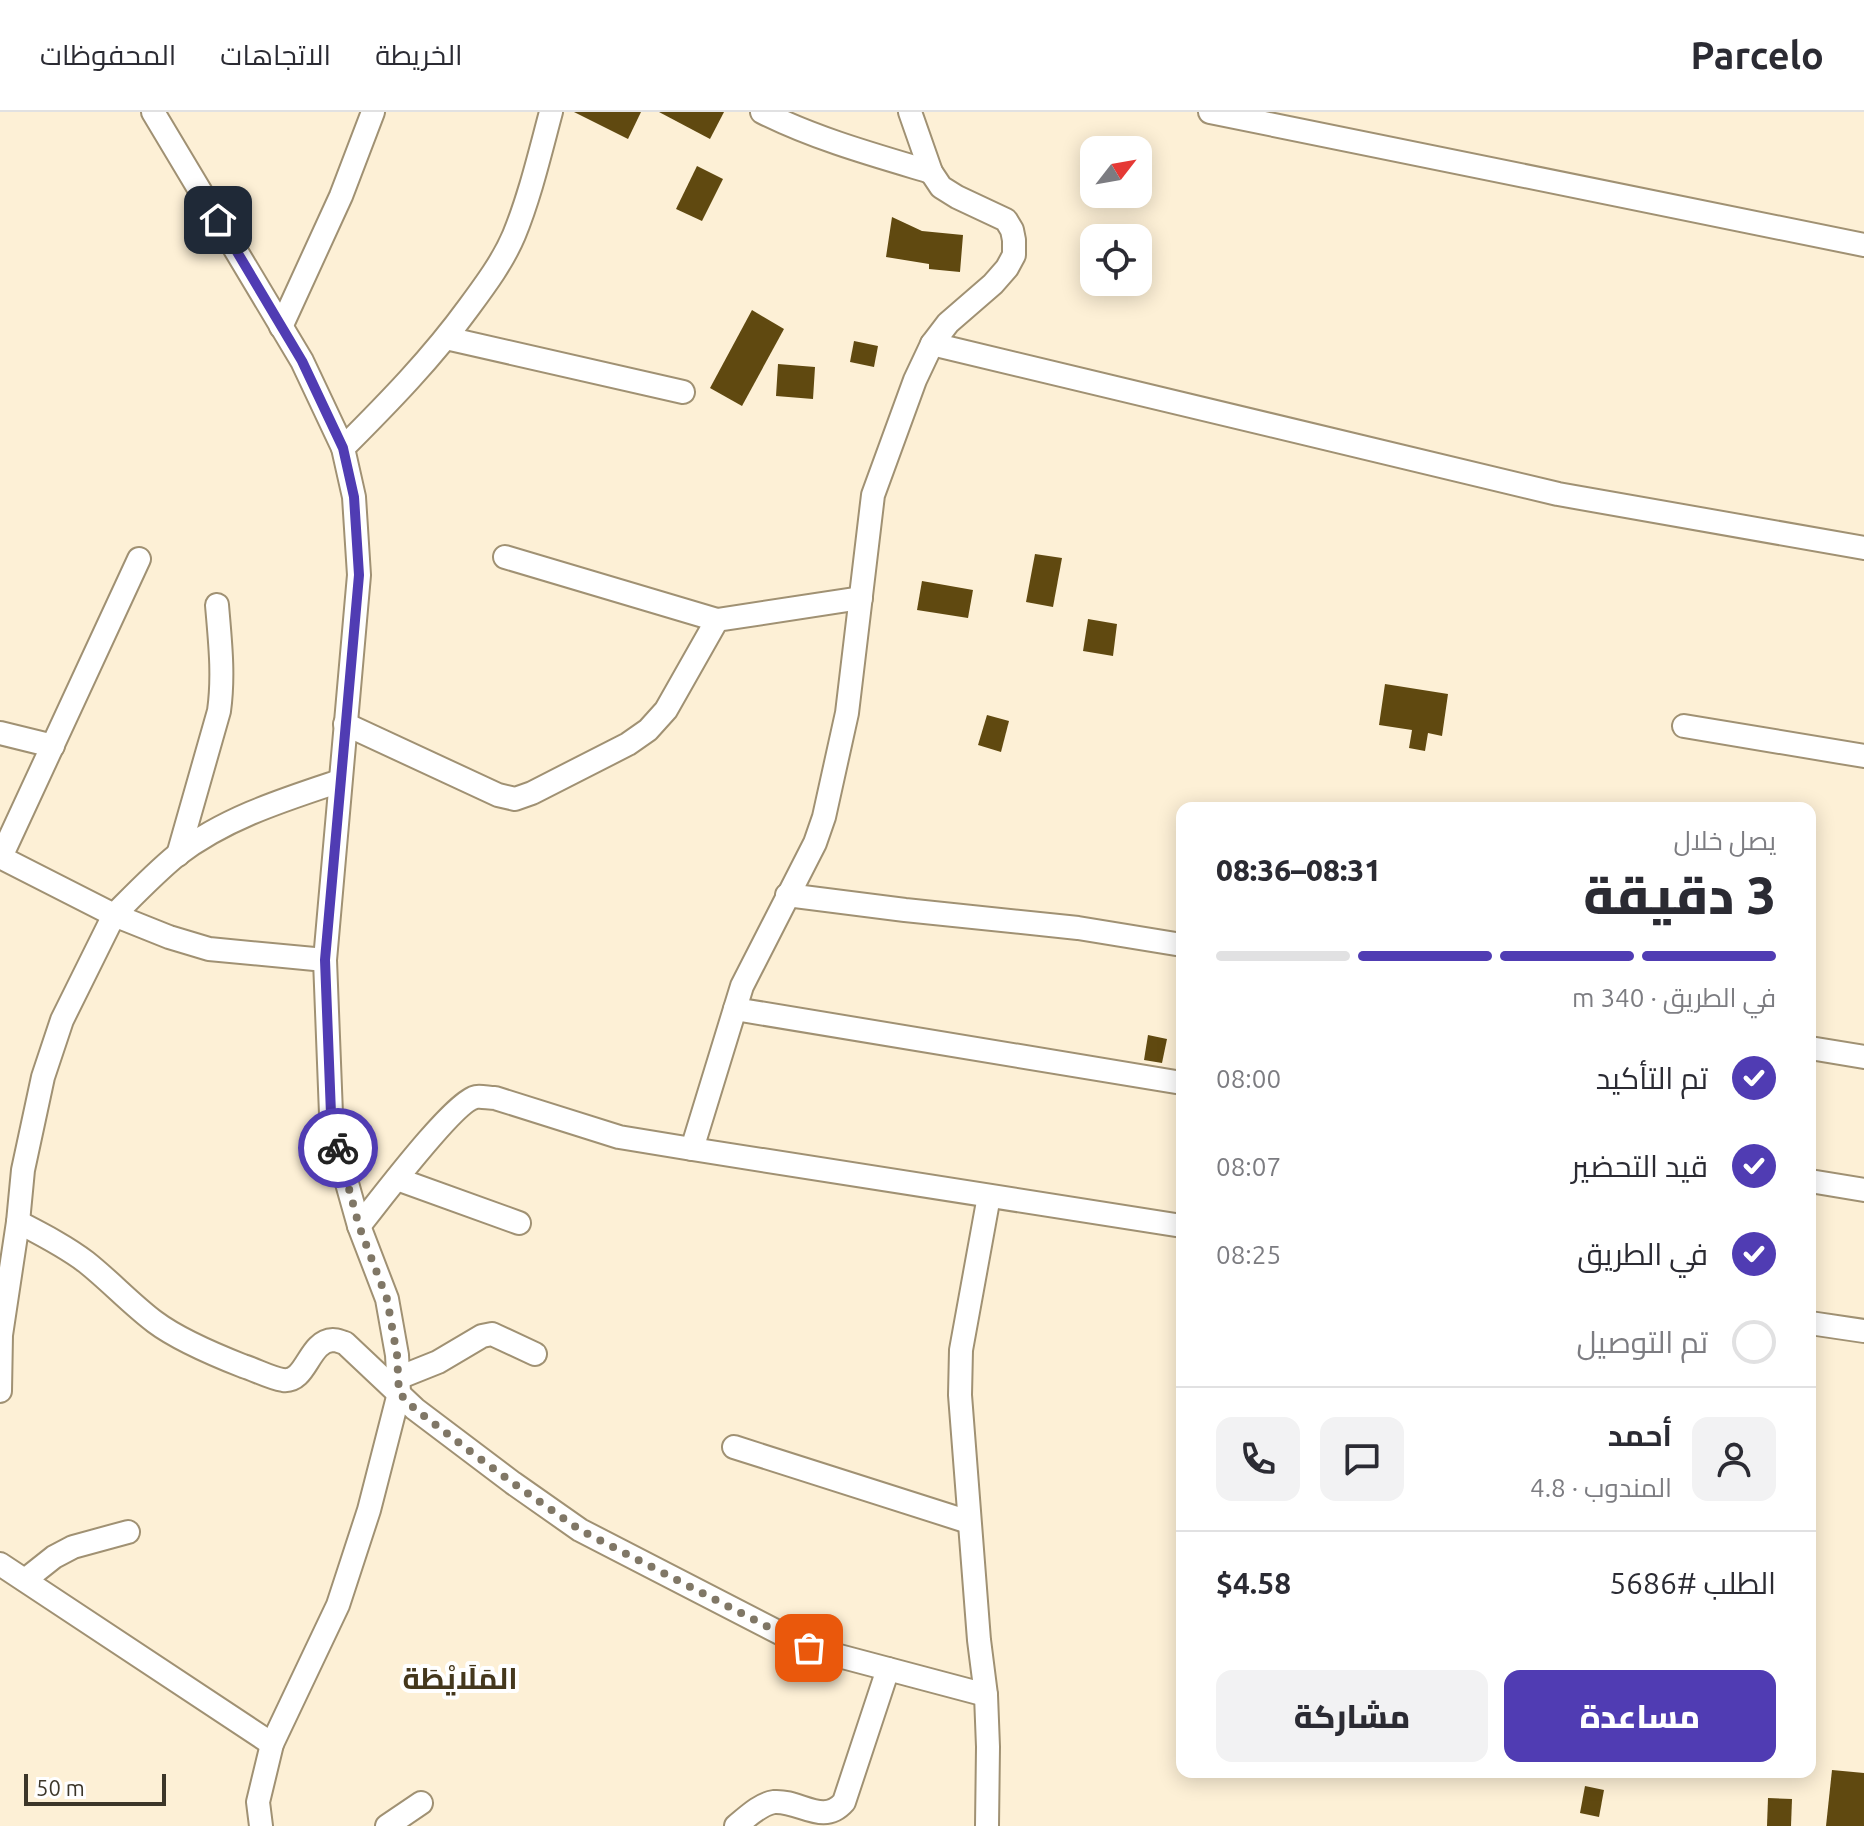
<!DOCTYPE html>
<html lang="ar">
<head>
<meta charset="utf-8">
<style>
	body { margin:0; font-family:Ubuntu,Cairo,sans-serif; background:#f2f2f3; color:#2b2b33; direction:rtl; height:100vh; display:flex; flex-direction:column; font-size:30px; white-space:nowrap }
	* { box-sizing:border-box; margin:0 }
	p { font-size:26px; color:#7c7c81 }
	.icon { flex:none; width:44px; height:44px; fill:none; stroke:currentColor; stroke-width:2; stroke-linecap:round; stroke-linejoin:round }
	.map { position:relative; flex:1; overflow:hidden; direction:ltr }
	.details { position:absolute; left:1176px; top:690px; width:640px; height:976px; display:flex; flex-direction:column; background:#fff; border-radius:16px; box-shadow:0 4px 20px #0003; direction:rtl }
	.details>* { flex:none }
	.needle { width:52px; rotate:59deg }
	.tools { position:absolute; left:1080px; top:24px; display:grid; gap:16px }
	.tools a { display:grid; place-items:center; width:72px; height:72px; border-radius:16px; background:#fff; box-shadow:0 4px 20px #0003; font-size:40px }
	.scale { position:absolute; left:24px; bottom:20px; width:142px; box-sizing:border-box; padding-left:8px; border:4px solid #3c3629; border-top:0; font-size:22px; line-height:28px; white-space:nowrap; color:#3c3629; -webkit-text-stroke:6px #fff; paint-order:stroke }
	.pin { position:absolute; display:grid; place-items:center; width:68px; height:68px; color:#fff; margin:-34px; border-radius:16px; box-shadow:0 4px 12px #0006 }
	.courier { position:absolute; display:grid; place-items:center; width:80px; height:80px; margin:-40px; border:6px solid #503cb3; border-radius:50%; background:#fff; color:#222; box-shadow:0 2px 10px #0007 }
	.summary em { font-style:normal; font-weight:800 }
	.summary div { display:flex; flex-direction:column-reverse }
	.summary { display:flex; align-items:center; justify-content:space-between; height:136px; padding:0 40px }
	h1 { font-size:52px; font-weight:800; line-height:60px }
	.bar { display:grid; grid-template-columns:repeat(4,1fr); gap:12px 8px; align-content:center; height:96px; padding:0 40px }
	.bar i { height:10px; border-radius:6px; background:#e1e1e2 }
	.bar .active { background:#503cb3 }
	.bar p { grid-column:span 4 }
	.line { display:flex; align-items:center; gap:20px; padding:0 40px; border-top:2px solid #e1e1e2 }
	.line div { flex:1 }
	.round { display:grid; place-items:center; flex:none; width:84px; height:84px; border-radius:16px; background:#f2f2f3 }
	ol { padding:0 40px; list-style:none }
	li { display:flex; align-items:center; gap:24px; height:88px }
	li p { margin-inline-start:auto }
	li .icon { padding:8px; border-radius:50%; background:#503cb3; color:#fff; stroke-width:4 }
	li:last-child { color:#7c7c81 }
	li i { width:44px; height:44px; border:4px solid #e1e1e2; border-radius:50% }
	.action { display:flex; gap:16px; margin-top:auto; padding:16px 40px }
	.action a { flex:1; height:92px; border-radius:16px; background:#503cb3; color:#fff; font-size:32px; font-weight:800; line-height:92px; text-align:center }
	.action a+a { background:#f2f2f3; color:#2b2b33 }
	header { display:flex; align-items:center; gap:48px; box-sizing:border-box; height:112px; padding:0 40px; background:#fff; border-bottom:2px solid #e1e1e2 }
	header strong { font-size:38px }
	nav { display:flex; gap:44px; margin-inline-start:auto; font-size:28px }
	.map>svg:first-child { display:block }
	.building { fill:#604910 }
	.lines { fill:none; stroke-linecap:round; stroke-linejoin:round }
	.street-casing { stroke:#a09173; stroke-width:26 }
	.street { stroke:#fff; stroke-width:22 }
	.done { stroke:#807766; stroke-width:8; stroke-dasharray:0 14.4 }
	.route { stroke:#503cb3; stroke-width:10 }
	.labels { text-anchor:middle; stroke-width:8; stroke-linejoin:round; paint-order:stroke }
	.district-label { font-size:30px; font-weight:bold; fill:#44371c; stroke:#fff }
</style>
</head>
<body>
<header>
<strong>Parcelo</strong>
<nav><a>الخريطة</a><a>الاتجاهات</a><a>المحفوظات</a></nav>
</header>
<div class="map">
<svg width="1864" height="1714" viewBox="0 0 1864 1714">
	<rect width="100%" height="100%" fill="#fdf0d6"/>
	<g class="building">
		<polygon points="574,0 641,0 628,27"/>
		<polygon points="659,0 724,0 710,27"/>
		<polygon points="697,54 723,67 702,109 676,97"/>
		<polygon points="892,105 922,119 963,123 960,160 929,157 929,152 886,145"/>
		<polygon points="752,198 784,217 742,294 710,276"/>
		<polygon points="854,229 878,234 874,255 850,250"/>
		<polygon points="778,252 815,255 813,287 776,284"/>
		<polygon points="1035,442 1062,446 1053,495 1026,490"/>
		<polygon points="922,469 973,478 968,506 917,498"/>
		<polygon points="1088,507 1117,512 1113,544 1083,539"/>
		<polygon points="1385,572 1448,582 1442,624 1428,621 1425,639 1409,636 1412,618 1379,613"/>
		<polygon points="987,603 1009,609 1001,640 978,633"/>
		<polygon points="1148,923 1167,927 1162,951 1144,948"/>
		<polygon points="1832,1658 1864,1661 1864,1714 1826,1714"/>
		<polygon points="1585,1674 1604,1678 1599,1705 1580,1701"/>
		<polygon points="1768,1686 1792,1687 1791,1714 1767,1714"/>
	</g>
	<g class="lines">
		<defs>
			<g id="street">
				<polyline points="153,0 302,249 343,336 354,385 359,463 325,848 331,1002 343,1057 359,1114 387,1187 397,1243 399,1281 369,1398 338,1493 272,1632 258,1690 261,1714"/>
				<path d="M 762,0 C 816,27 874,43 931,60"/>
				<polyline points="1210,0 1864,133"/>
				<polyline points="281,215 341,84 373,0"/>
				<polyline points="446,226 683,280"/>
				<polyline points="932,232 1558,382 1864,436"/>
				<path d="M 343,336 C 388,291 432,246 469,195 C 486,172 503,149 514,123 C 530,84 540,41 551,0"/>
				<polyline points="505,445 717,508"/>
				<polyline points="345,612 498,683 515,687 532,681 628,632 648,618 666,598 717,508 861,486"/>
				<polyline points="1684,614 1864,644"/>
				<polyline points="0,621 53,634"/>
				<path d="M 178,743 L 219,599 C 224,563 220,529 217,493"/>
				<path d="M 0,745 L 114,803 C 134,783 155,761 177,743 C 225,706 283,688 340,669"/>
				<polyline points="1,745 139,447"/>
				<polyline points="787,783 905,798 1078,816 1182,833"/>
				<polyline points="735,897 1182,971"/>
				<polyline points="1810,936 1864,945"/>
				<polyline points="692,1037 1182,1114"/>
				<polyline points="397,1067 519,1111"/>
				<polyline points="1810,1069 1864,1078"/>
				<path d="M 18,1110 C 41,1122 65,1134 86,1150 C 110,1169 131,1192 155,1210 C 179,1228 215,1243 243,1254 C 256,1258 270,1266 283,1268 C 307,1271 308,1229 333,1228 C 337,1228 341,1230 345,1231 L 415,1297 L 513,1371 L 580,1418 L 809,1536 L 986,1583"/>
				<path d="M 359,1114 C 377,1092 454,989 476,985 C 481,984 489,986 495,986 L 619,1025 L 692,1037 L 742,874 L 815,731 L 824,705 L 847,601 L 873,383 L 915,268 L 932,232 L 948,211 L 993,172 L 1007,156 L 1014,143 L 1014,128 L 1012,118 L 1006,108 L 957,85 L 941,75 L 931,60 L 910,0"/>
				<polyline points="1810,1211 1864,1219"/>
				<polyline points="398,1266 438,1250 482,1224 492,1222 535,1242"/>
				<polyline points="0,1279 1,1223 18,1110 23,1058 43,965 62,908 114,803 169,825 209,837 325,848"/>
				<polyline points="734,1335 969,1410"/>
				<polyline points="0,1452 272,1632"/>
				<polyline points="25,1468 54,1445 73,1435 128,1420"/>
				<polyline points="387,1714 421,1691"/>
				<path d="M 736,1714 C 746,1706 760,1692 774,1690 C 800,1688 823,1714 844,1690 L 888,1557"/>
				<polyline points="987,1714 988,1635 986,1583 979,1528 960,1283 961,1238 989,1084"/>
			</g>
		</defs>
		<use href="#street" class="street-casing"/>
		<use href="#street" class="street"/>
	</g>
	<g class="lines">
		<polyline class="done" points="338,1036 359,1114 387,1187 397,1243 399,1281 415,1297 471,1340 513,1371 580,1418 809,1536"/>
		<polyline class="route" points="218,108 302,249 343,336 354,385 359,463 325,848 331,1002 338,1036"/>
	</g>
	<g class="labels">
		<g class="district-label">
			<text x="460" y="1577">المَلَايْطَة</text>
		</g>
	</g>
</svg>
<div class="tools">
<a><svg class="needle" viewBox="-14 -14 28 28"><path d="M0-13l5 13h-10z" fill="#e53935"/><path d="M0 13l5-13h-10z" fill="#7c7c81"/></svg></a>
<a><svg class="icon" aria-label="locate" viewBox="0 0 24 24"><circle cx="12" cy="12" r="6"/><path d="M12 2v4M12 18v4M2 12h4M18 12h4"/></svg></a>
</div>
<div class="scale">50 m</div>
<div class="pin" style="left:809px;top:1536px;background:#ea580c"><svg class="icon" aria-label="bag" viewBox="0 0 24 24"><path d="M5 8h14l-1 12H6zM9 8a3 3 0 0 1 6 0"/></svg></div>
<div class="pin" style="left:218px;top:108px;background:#1f2937"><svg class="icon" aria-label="home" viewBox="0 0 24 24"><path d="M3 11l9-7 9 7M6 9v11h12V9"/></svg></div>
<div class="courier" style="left:338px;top:1036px"><svg class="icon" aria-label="bike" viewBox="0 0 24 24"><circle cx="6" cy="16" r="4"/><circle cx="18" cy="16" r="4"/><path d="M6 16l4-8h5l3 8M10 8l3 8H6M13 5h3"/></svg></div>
<section class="details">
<div class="summary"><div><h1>3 دقيقة</h1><p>يصل خلال</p></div><em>08:31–08:36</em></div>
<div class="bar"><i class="active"></i><i class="active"></i><i class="active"></i><i></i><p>في الطريق · 340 m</p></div>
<ol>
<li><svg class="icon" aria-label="check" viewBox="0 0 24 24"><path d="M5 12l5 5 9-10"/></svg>تم التأكيد<p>08:00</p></li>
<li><svg class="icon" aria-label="check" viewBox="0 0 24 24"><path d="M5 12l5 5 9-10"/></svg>قيد التحضير<p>08:07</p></li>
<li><svg class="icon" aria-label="check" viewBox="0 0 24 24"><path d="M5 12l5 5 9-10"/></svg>في الطريق<p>08:25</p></li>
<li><i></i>تم التوصيل</li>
</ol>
<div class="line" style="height:144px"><a class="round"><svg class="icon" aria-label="person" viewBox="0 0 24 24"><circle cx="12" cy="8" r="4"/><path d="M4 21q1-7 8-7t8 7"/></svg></a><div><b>أحمد</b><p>المندوب · 4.8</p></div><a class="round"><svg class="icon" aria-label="chat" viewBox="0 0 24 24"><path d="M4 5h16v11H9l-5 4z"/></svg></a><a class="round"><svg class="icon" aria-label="phone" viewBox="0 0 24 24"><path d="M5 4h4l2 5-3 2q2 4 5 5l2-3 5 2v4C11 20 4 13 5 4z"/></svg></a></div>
<div class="line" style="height:104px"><div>الطلب #5686</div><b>$4.58</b></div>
<div class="action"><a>مساعدة</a><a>مشاركة</a></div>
</section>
</div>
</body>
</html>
